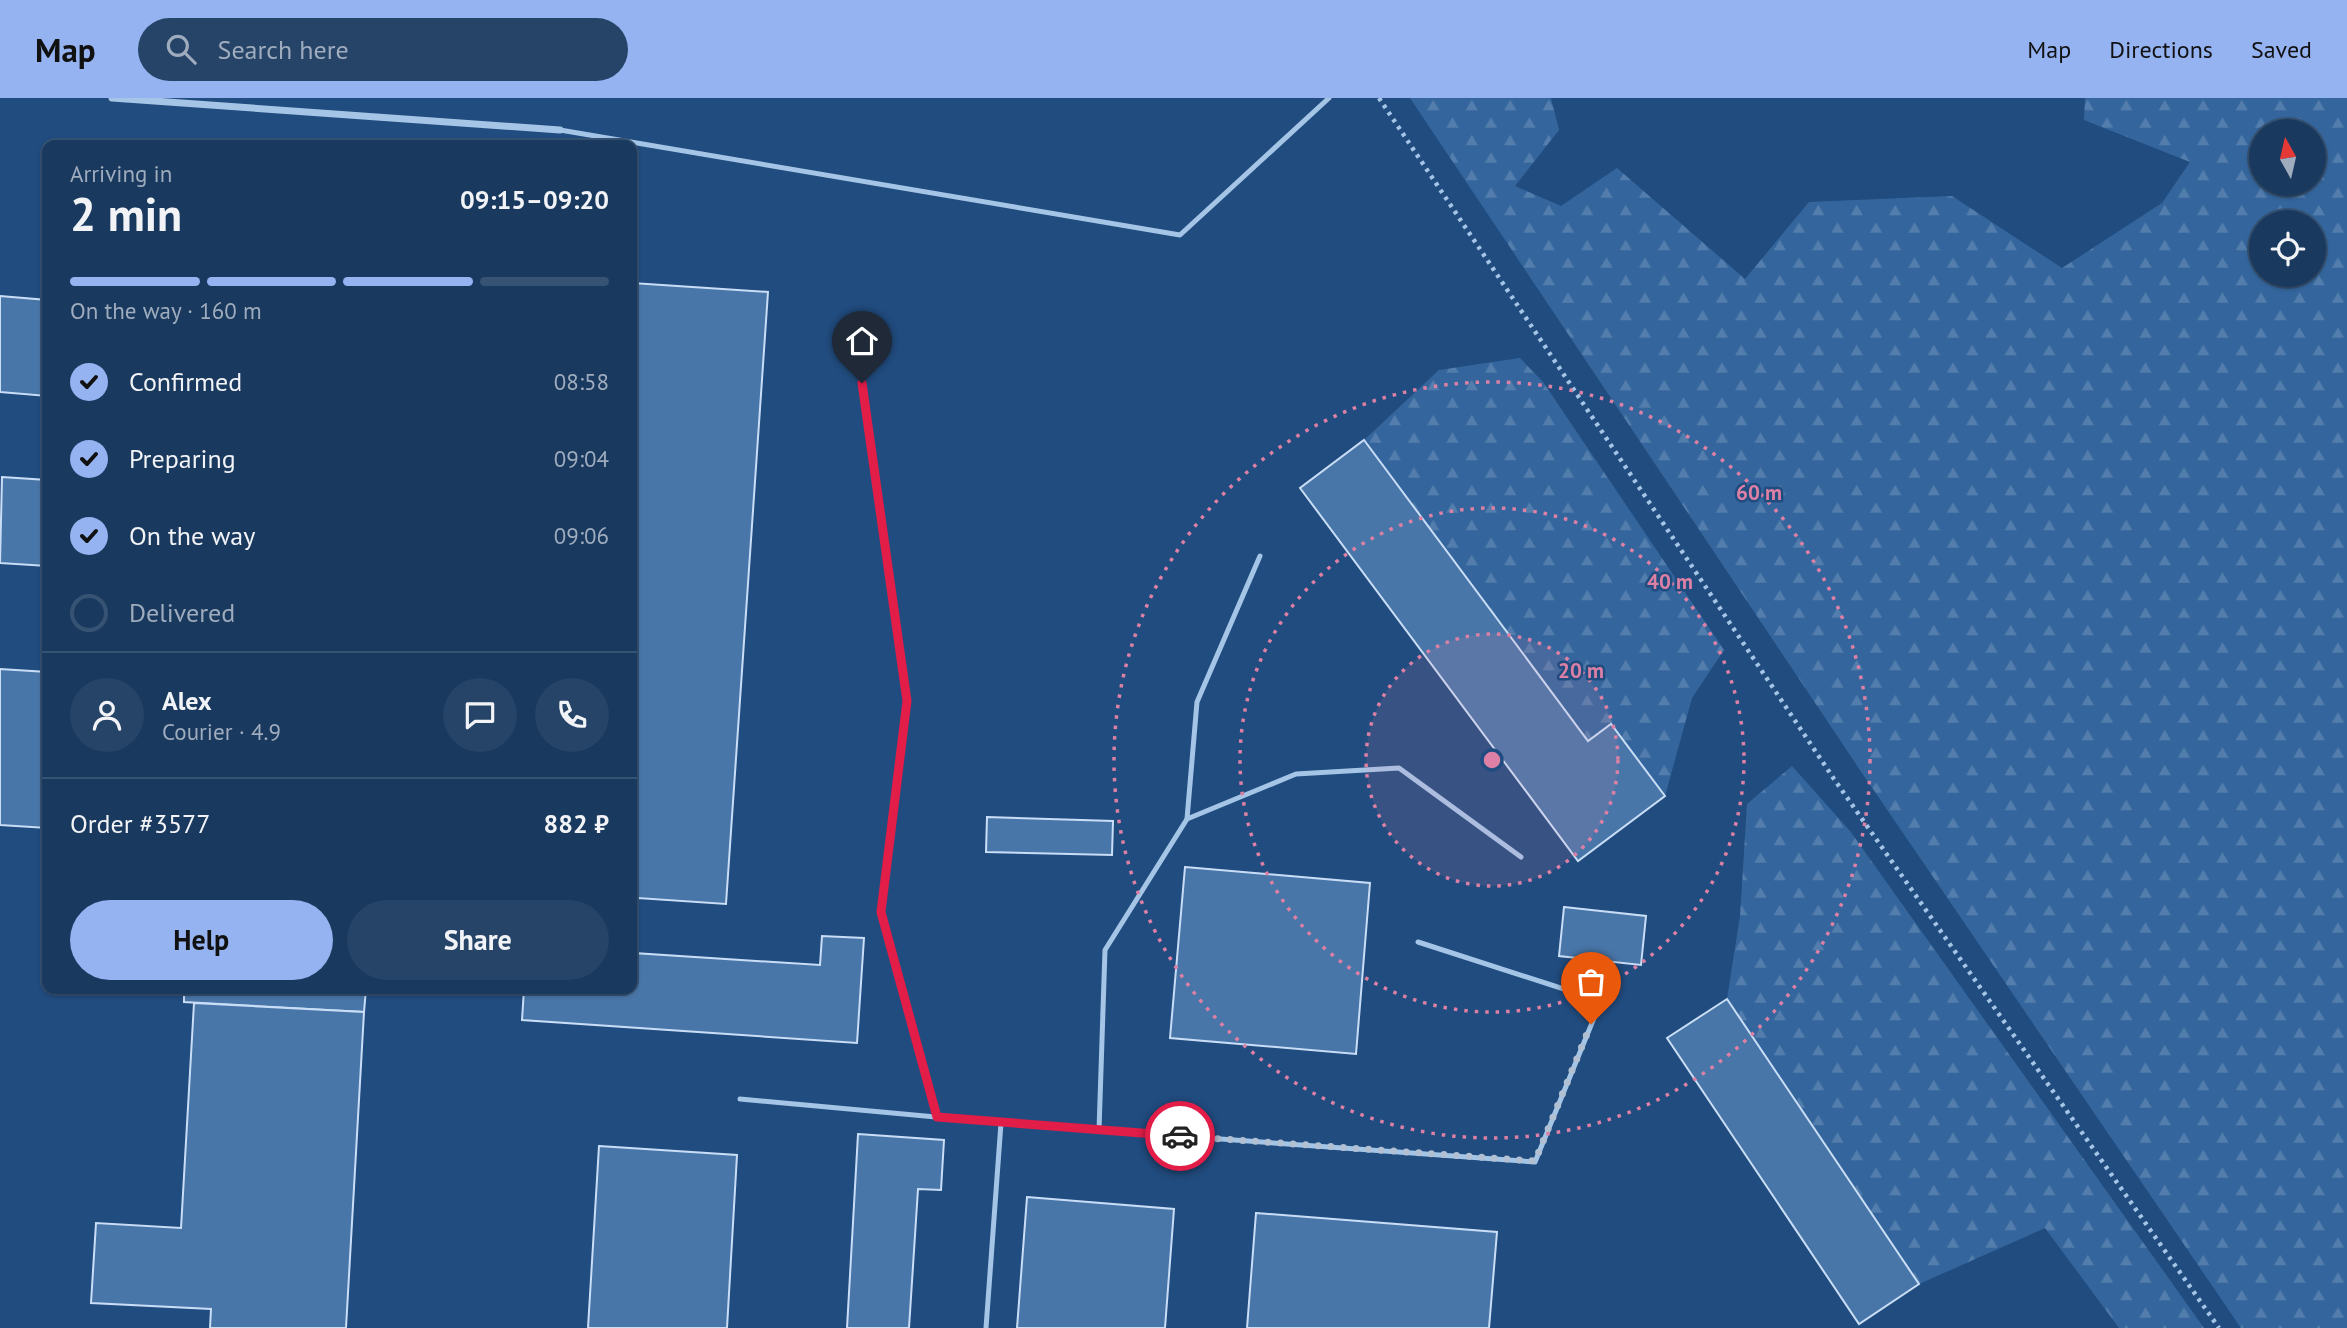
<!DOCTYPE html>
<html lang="en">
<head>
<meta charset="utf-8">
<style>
	body { margin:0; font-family:"PT Sans",sans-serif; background:#264468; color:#f1f3f6; height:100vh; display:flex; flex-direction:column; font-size:26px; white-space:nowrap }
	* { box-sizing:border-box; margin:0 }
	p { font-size:23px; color:#9facbd }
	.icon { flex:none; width:38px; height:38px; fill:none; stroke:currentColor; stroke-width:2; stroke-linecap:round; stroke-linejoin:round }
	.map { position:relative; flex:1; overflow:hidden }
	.sheet { position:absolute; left:42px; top:42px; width:595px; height:854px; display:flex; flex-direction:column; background:#19395f; border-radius:14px; box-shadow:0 2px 5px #0004,0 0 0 2px #375374 }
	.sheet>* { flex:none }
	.needle { width:46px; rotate:352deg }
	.tools { position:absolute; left:2249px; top:21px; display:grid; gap:14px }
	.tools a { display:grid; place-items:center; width:77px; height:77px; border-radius:50%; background:#19395f; box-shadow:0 2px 5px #0004,0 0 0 2px #375374; font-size:35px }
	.pin { position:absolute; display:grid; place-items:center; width:60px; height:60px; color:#fff; margin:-72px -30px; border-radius:50% 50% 50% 0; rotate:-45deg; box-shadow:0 0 7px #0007 }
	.pin .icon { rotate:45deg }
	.courier { position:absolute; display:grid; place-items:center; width:70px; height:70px; margin:-35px; border:5px solid #e11d48; border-radius:50%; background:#fff; color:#222; box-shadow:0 2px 9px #0007 }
	.head em { font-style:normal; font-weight:700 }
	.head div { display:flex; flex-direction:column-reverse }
	.head { display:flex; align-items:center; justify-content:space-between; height:119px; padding:0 28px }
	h1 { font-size:46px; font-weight:700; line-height:52px }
	.bar { display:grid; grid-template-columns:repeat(4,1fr); gap:10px 7px; align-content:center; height:84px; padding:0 28px }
	.bar i { height:9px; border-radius:5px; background:#375374 }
	.bar .active { background:#95b2f1 }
	.bar p { grid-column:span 4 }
	.line { display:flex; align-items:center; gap:18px; padding:0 28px; border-top:2px solid #375374 }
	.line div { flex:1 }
	.round { display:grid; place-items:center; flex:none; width:74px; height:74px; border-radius:37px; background:#264468 }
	ol { padding:0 28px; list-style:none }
	li { display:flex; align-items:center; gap:21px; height:77px }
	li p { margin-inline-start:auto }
	li .icon { padding:7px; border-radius:50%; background:#95b2f1; color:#111; stroke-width:4 }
	li:last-child { color:#9facbd }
	li i { width:38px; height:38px; border:4px solid #375374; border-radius:50% }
	.cta { display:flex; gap:14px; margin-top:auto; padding:14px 28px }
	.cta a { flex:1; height:80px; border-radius:42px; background:#95b2f1; color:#111; font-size:28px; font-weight:700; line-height:80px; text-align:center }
	.cta a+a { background:#264468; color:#f1f3f6 }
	header { display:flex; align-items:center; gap:42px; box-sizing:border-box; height:98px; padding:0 35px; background:#95b2f1; color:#111 }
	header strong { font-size:33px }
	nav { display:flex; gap:38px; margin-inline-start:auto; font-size:24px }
	.search { width:490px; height:63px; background:#264468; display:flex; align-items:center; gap:18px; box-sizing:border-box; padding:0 24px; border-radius:38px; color:#9facbd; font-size:26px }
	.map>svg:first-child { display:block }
	.forest { fill:url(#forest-firs); fill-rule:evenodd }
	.building { fill:#4976a8; stroke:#c9def6; stroke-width:2 }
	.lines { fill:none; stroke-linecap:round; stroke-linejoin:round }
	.path { stroke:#a5c5e7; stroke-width:4.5; stroke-dasharray:3.5 5; stroke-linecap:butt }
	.service { stroke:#a5c5e7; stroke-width:5 }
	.minor { stroke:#a5c5e7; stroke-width:7 }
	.done { stroke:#b1c0d2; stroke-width:7; stroke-dasharray:0 12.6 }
	.route { stroke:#e11d48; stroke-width:9 }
	.ring { fill:none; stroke:#dd80a5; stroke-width:3.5; stroke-dasharray:3.5 7 }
	.centre { fill:#dd80a5; stroke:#214c7f; stroke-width:3.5 }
	.ring-label { font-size:21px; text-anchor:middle; font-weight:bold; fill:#dd80a5; stroke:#214c7f; stroke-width:5; stroke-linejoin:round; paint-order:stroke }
</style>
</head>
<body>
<header>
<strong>Map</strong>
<div class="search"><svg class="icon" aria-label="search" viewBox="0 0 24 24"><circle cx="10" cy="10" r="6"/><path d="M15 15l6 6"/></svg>Search here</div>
<nav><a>Map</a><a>Directions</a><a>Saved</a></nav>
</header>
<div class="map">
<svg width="2347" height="1230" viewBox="0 0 2347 1230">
	<defs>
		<pattern id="forest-firs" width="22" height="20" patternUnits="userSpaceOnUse" patternTransform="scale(1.75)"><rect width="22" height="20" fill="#34669d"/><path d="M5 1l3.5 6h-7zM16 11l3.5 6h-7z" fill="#527dac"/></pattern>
	</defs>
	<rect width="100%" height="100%" fill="#214c7f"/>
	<g class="forest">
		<path d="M 1410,0 L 1551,0 L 1559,32 L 1515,88 L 1561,108 L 1617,70 L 1745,181 L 1809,104 L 1952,98 L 2062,170 L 2162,105 L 2190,64 L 2084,22 L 2085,0 L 2347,0 L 2347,1230 L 2241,1230 L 1860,672 ZM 2314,33 L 2314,86 L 2261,86 L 2261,33 ZM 2314,124 L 2314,177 L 2261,177 L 2261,124 Z"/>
		<polygon points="1520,260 1543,284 1724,552 1692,600 1665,698 1611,626 1588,643 1364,342 1439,272"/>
		<polygon points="1792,668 1850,733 2204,1230 2119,1230 2045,1130 1919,1186 1727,901 1740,818 1747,706"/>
	</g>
	<g class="building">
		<polygon points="632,185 768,194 726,806 638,800 634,855 820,867 822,838 864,840 857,945 522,922 524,891 632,891"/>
		<polygon points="0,198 47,202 47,298 0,294"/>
		<polygon points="1364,342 1588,643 1611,626 1665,698 1578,763 1300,390"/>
		<polygon points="2,379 47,382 47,468 0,465"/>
		<polygon points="0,571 47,574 47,730 0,727"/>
		<polygon points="987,719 1113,723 1112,757 986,754"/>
		<polygon points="1185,769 1370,785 1356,956 1170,940"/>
		<polygon points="1564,809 1646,818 1641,867 1559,858"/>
		<polygon points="184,891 366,891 364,914 184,904"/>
		<polygon points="1727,901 1919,1186 1859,1226 1667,940"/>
		<polygon points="194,905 364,914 346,1230 210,1230 211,1211 91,1205 96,1125 181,1130"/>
		<polygon points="858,1036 944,1042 941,1092 918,1091 909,1230 847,1230"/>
		<polygon points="599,1048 737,1057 727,1230 588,1230"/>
		<polygon points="1027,1099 1174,1111 1165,1230 1017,1230"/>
		<polygon points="1256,1115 1497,1134 1489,1230 1247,1230"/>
	</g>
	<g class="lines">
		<polyline class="path" points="1379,0 1834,681 2219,1230"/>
		<g class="service">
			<polyline points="560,32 1180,137 1329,0"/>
			<polyline points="862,285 907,603 881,814 937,1019"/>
			<polyline points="1187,721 1197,604 1260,458"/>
			<polyline points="740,1001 1001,1025 1535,1064 1601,903 1418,844"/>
			<polyline points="1099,1032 1105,852 1187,721 1296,676 1399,670 1521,759"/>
			<polyline points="986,1230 1001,1025"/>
		</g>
		<polyline class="minor" points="112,0 560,32"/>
	</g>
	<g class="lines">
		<polyline class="done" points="1180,1038 1535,1063 1591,926"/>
		<polyline class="route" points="862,285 907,603 881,814 937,1019 1180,1038"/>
	</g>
	<circle cx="1492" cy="662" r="126" fill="#dd80a5" fill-opacity=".12"/>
	<g class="ring">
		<circle cx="1492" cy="662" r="126"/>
		<circle cx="1492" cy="662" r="252"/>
		<circle cx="1492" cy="662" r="378"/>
	</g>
	<circle cx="1492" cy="662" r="10" class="centre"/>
	<g class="ring-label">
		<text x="1759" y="402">60 m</text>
		<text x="1670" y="491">40 m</text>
		<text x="1581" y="580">20 m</text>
	</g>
</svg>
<div class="tools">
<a><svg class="needle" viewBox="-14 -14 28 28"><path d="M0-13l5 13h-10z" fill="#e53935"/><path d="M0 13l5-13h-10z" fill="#9facbd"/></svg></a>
<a><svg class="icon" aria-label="locate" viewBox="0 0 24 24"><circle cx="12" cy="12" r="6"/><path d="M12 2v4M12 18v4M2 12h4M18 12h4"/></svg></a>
</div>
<div class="pin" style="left:1591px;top:926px;background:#ea580c"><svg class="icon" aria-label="bag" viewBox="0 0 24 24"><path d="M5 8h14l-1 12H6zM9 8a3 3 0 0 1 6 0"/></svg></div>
<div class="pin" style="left:862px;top:285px;background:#1f2937"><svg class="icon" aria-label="home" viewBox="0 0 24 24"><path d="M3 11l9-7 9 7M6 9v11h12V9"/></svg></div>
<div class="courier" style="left:1180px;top:1038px"><svg class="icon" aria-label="car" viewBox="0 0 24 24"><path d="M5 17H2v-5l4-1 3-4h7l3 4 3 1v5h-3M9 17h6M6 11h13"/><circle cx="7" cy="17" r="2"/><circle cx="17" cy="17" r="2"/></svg></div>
<section class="sheet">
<div class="head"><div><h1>2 min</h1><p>Arriving in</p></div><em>09:15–09:20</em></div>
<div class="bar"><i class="active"></i><i class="active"></i><i class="active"></i><i></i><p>On the way · 160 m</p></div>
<ol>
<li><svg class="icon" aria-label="check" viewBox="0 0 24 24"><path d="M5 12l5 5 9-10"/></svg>Confirmed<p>08:58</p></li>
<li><svg class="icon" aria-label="check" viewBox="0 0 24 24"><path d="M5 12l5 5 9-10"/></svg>Preparing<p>09:04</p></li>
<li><svg class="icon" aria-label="check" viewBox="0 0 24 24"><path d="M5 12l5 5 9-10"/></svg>On the way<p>09:06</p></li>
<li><i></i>Delivered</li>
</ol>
<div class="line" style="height:126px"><a class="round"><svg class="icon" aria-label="person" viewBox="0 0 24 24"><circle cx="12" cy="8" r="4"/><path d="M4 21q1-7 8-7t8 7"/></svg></a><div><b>Alex</b><p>Courier · 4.9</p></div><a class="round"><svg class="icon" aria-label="chat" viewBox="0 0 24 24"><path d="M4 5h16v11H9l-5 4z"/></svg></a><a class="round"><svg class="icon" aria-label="phone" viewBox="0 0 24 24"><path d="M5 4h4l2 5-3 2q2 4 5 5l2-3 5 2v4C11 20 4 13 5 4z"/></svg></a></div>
<div class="line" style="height:91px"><div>Order #3577</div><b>882 ₽</b></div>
<div class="cta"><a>Help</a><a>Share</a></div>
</section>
</div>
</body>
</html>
